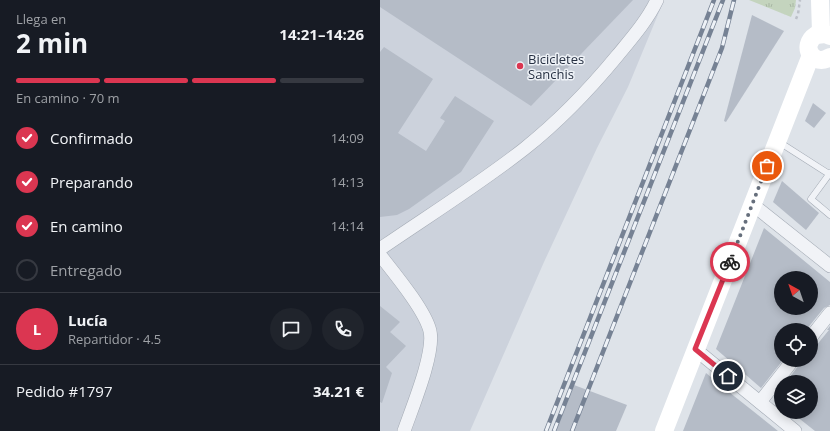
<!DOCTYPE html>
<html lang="es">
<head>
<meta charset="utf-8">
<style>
	body { margin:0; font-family:"Open Sans",sans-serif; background:#20242c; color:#f1f3f6; height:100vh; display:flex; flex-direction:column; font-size:15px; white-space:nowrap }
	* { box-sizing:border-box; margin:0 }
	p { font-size:13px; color:#9ea1a6 }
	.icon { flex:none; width:22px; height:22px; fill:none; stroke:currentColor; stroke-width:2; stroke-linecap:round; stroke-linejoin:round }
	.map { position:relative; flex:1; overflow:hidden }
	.drawer { display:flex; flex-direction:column; background:#171b24; width:380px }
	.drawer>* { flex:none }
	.needle { width:26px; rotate:320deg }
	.fabs { position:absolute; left:394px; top:271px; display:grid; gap:8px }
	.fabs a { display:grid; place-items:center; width:44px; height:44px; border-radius:50%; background:#171b24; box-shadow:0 2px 10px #0003; font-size:20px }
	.pin { position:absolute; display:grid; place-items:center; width:34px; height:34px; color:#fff; margin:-17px; border:2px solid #fff; border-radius:50%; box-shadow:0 1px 4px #0007 }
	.courier { position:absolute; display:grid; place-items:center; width:40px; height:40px; margin:-20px; border:3px solid #db3651; border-radius:50%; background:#fff; color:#222; box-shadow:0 1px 5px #0007 }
	.overview em { font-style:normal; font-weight:700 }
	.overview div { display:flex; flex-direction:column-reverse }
	.overview { display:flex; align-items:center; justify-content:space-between; height:68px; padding:0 16px }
	h1 { font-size:26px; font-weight:700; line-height:30px }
	.bar { display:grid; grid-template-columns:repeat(4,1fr); gap:6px 4px; align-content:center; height:48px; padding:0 16px }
	.bar i { height:5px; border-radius:3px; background:#363941 }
	.bar .selected { background:#db3651 }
	.bar p { grid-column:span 4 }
	.line { display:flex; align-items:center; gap:10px; padding:0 16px; border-top:1px solid #363941 }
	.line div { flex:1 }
	.round { display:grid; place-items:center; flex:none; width:42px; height:42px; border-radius:21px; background:#20242c }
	ol { padding:0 16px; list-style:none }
	li { display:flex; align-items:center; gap:12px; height:44px }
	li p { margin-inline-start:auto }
	li .icon { padding:4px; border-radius:50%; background:#db3651; color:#fff; stroke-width:4 }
	li:last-child { color:#9ea1a6 }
	li i { width:22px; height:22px; border:2px solid #363941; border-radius:50% }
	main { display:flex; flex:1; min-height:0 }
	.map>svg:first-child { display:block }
	.built { fill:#ccd2dc }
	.park { fill:url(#park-tufts) }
	.building { fill:#b5bcc7; fill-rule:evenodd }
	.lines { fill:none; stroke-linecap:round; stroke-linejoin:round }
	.lane-casing { stroke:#a3aab4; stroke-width:7 }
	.street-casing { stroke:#a3aab4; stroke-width:14 }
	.path { stroke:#bcc0c8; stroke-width:2.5; stroke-dasharray:3 3; stroke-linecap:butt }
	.lane { stroke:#f1f3f7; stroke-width:6 }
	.street { stroke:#f1f3f7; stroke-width:13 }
	.secondary { stroke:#fff; stroke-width:18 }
	.rail-casing { stroke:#768294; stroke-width:4.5 }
	.rail { stroke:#eef2f7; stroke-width:3; stroke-dasharray:9; stroke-linecap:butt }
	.done { stroke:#666f7c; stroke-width:4; stroke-dasharray:0 7.2 }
	.route { stroke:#db3651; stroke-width:5 }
	.poi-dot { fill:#db3651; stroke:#eef2f7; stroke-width:1.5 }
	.labels { text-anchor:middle; stroke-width:3; stroke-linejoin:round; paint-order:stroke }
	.poi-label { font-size:13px; fill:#263042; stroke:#eef2f7; text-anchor:start }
</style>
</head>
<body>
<main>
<section class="drawer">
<div class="overview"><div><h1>2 min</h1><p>Llega en</p></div><em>14:21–14:26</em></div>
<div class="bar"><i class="selected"></i><i class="selected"></i><i class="selected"></i><i></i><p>En camino · 70 m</p></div>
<ol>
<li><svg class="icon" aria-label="check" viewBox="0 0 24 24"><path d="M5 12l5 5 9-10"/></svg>Confirmado<p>14:09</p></li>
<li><svg class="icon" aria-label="check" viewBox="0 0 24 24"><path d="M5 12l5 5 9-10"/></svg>Preparando<p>14:13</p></li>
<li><svg class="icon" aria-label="check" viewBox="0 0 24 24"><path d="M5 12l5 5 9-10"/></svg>En camino<p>14:14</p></li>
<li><i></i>Entregado</li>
</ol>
<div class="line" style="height:72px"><b class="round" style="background:#db3651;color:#fff">L</b><div><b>Lucía</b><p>Repartidor · 4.5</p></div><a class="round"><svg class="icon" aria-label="chat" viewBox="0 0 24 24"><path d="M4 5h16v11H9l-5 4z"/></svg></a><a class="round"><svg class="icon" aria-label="phone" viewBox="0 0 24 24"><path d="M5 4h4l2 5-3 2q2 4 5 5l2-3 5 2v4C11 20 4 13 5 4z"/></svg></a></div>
<div class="line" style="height:52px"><div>Pedido #1797</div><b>34.21 €</b></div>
</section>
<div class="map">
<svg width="450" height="431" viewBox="0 0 450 431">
	<defs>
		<pattern id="park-tufts" width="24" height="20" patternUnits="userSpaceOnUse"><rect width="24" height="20" fill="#c4d4be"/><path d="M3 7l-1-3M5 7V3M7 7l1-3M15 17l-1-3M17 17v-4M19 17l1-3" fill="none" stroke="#a8b6a4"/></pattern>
	</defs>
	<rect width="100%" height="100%" fill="#dee3e9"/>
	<polygon class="built" points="0,0 284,0 248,87 217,148 164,262 90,431 0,431"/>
	<polygon class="park" points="369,0 416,0 415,8 411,17"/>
	<g class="building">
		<polygon points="0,0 253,0 151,106 0,7"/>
		<polygon points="372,15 404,31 346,122 344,121"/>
		<polygon points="4,47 53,79 18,133 46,151 65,121 60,118 75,96 114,121 81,172 29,209 17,215 0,217 0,52"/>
		<polygon points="433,103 446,113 434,128 425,121"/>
		<polygon points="402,181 439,213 426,230 393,202"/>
		<path d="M 384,228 L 450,282 L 450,305 L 444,308 L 426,330 L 401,330 L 401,360 L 403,360 L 381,388 L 336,349 ZM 401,278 L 431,278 L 431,308 L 401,308 Z"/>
		<polygon points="0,306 20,322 10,332 26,346 6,367 12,373 2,403 0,402"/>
		<polygon points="450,326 450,431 435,431 411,412 431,412 431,382 406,382 419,365 421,360 431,360 431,352 449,330 447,330"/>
		<polygon points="326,373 354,396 398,431 303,431"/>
		<polygon points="194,385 247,405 236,431 176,431"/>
		<polygon points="401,388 401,404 394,398"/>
	</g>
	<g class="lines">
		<defs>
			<g id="lane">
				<polyline points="399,142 449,174"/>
				<polyline points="450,173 431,199 450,215"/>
			</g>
			<g id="street">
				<polyline points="372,204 450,266"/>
				<path d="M 0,249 C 48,216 98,185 144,149 C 178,122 209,90 237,56 C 251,39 267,21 277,0"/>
				<path d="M 0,255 C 14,273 45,310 50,331 C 55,353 32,408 24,431"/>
				<polyline points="431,337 450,313"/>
				<polyline points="315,349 415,431"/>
				<polyline points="380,402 413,360"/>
			</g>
		</defs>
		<use href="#lane" class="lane-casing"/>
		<use href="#street" class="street-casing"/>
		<polyline class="path" points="416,19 418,14 420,0"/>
		<use href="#lane" class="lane"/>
		<use href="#street" class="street"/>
		<g class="secondary">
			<polyline points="440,0 441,33"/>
			<path d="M 450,36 L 445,34 L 436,35 C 419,46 434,68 450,57"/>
			<polyline points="284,431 431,55"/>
		</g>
		<defs>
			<g id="rail">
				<polyline points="166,431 334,0"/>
				<polyline points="174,431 343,0"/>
				<polyline points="192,431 342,48 354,0"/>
			</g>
		</defs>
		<use href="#rail" class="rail-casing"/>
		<use href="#rail" class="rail"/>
	</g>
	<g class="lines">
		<polyline class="done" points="350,262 387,166"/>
		<polyline class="route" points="348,376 315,349 350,262"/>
	</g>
	<circle class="poi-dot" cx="140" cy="66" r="4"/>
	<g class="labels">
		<g class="poi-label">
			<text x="148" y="64">Bicicletes<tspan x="148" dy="15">Sanchis</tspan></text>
		</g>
	</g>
</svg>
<div class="fabs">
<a><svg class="needle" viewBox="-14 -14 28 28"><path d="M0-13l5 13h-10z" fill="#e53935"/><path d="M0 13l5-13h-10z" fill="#9ea1a6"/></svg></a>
<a><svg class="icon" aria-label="locate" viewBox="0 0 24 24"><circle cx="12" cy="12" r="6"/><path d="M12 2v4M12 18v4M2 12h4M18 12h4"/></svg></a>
<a><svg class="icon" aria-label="layers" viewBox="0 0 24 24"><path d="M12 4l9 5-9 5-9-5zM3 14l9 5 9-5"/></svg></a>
</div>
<div class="pin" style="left:387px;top:166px;background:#ea580c"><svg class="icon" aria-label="bag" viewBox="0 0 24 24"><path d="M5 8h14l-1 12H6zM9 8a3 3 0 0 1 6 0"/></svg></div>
<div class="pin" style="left:348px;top:376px;background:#1f2937"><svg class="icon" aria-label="home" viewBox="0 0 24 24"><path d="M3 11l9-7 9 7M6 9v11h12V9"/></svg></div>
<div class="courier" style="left:350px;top:262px"><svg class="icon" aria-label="bike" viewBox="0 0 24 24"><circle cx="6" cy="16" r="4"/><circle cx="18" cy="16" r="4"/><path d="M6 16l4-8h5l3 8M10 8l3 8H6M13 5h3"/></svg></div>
</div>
</main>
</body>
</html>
